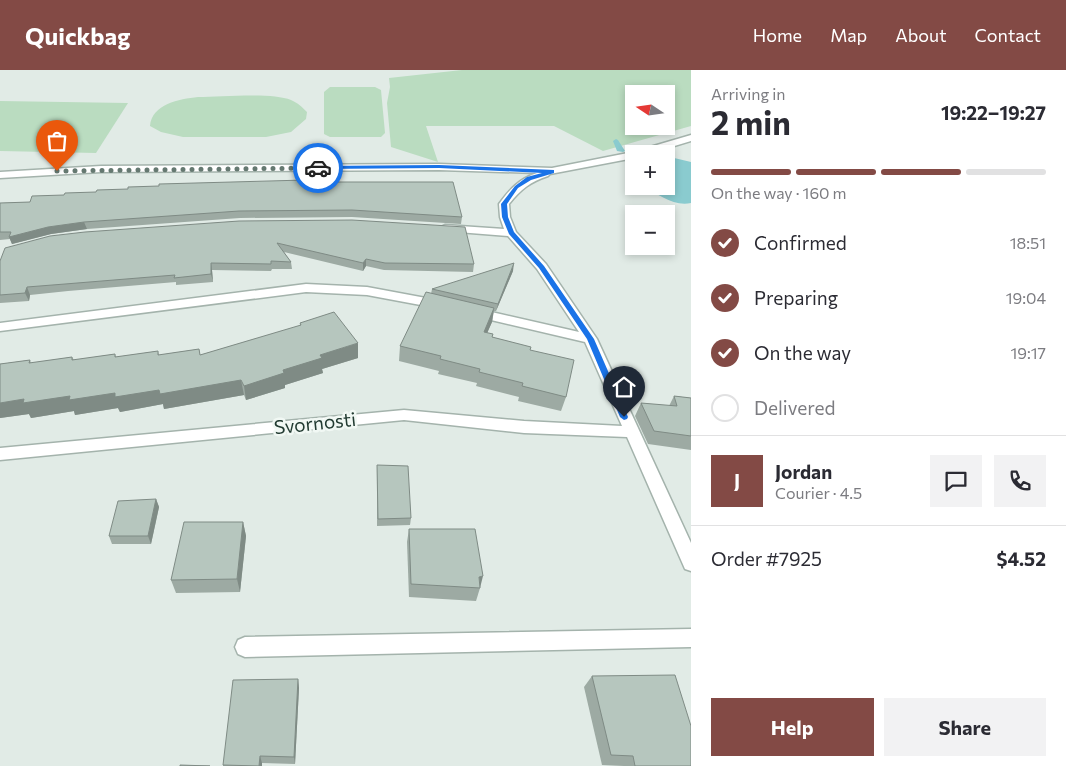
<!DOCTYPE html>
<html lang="en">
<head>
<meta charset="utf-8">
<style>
	body { margin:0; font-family:Commissioner,sans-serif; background:#f2f2f3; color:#2b2b33; height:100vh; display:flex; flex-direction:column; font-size:19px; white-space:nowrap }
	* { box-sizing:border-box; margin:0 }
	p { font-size:16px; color:#7c7c81 }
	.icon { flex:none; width:28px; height:28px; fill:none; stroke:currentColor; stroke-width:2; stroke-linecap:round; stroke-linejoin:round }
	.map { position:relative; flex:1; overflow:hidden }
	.details { display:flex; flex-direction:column; background:#fff; width:375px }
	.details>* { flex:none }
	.needle { width:32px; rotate:283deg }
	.fabs { position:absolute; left:625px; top:15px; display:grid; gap:10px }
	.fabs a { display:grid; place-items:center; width:50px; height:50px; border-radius:0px; background:#fff; box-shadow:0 2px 8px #0003; font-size:25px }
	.pin { position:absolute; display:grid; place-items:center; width:42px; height:42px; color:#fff; margin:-51px -21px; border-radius:50% 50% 50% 0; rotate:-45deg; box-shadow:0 0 5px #0007 }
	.pin .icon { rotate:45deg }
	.courier { position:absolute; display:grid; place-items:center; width:50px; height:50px; margin:-25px; border:4px solid #1a73e8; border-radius:50%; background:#fff; color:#222; box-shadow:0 1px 6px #0007 }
	.overview em { font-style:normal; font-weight:700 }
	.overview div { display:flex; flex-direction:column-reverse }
	.overview { display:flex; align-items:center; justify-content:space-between; height:85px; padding:0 20px }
	h1 { font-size:32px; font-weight:700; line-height:38px }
	.bar { display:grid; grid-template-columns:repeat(4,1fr); gap:8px 5px; align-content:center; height:60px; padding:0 20px }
	.bar i { height:6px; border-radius:4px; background:#e1e1e2 }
	.bar .active { background:#834a45 }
	.bar p { grid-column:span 4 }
	.line { display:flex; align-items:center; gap:12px; padding:0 20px; border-top:1px solid #e1e1e2 }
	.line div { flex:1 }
	.round { display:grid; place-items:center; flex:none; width:52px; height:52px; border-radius:0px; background:#f2f2f3 }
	ol { padding:0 20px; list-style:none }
	li { display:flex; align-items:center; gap:15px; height:55px }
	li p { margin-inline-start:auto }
	li .icon { padding:5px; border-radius:50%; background:#834a45; color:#fff; stroke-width:4 }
	li:last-child { color:#7c7c81 }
	li i { width:28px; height:28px; border:2px solid #e1e1e2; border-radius:50% }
	.cta { display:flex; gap:10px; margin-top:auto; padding:10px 20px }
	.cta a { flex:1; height:58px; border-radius:0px; background:#834a45; color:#fff; font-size:20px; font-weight:700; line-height:58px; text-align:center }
	.cta a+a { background:#f2f2f3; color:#2b2b33 }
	header { display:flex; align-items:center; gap:30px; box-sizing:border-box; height:70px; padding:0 25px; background:#834a45; color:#fff }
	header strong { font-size:24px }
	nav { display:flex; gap:28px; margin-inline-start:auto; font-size:18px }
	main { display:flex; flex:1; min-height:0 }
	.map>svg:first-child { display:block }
	.green { fill:#badcc0; fill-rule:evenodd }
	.water { fill:#8acbcf }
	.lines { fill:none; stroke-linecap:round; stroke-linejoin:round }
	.stream { fill:#8acbcf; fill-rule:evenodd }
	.minor-casing { stroke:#a4b3ac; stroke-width:3 }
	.minor { fill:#fff; fill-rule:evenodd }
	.wall { fill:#9daaa3 }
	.shaded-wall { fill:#7f8b85 }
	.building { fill:#b6c6be; stroke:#7f8b85 }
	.route { fill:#1a73e8 }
	.done { stroke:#657971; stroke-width:5; stroke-dasharray:0 9 }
	.labels { text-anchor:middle; stroke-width:5; stroke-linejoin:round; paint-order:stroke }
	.street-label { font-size:19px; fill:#223b32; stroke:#f1f8f4 }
</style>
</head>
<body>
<header>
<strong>Quickbag</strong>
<nav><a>Home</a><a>Map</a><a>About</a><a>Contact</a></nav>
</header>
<main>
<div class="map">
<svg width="691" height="696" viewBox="0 0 691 696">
	<rect width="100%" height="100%" fill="#e1ebe6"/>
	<g class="green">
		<path d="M 462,0 L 691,0 L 691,56 L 603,81 L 554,56 L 426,56 L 438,92 L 391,77 L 387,33 L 390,17 L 389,8 ZM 634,24 L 666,24 L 666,56 L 634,56 Z"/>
		<polygon points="330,17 375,17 381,20 385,63 381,67 330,67 324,64 324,22"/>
		<path d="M 198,27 C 221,27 272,22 291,30 C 298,33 302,37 307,42 L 306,49 L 291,62 L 266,67 L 183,67 L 161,62 L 150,56 C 152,34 179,29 198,27 Z"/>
		<polygon points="0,31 128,33 96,83 0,81"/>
	</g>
	<path class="water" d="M 670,87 L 691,92 L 691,133 C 674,137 658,124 643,116 L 666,116 L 666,88 Z"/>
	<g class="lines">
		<g class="stream">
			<polygon points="616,69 618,70 625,81 623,82 617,81 613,71"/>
			<polygon points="627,88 634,89 634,94 627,92"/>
		</g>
		<defs>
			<g id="minor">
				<path d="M 691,65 L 691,71 L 648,84 L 634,84 L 634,88 L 550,104 L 548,106 C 530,112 521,119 509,134 L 510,147 L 516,162 L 546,194 L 597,269 L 691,473 L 691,501 L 685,499 L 627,367 L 524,363 L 404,350 L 0,390 L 0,378 L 404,340 L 524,351 L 622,356 L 585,272 L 474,246 L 468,242 L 474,238 L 579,262 L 537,199 L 508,166 L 445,161 L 439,158 L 445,155 L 504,159 L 500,147 L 499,134 C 510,119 519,109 537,103 L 439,100 L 101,102 L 0,108 L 0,102 L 101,96 L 439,94 L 552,98 L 633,82 Z"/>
				<polygon points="306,214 367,217 442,231 448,235 442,239 367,225 306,222 0,261 0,253"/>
				<polygon points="691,559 691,577 245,587 238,584 235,577 238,570 245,567"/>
			</g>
		</defs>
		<use href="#minor" class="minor-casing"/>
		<use href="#minor" class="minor"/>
	</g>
	<g class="wall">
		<polygon points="335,112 462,147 461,154 352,147 240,148 87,159 51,164 12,174 10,169 0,170 0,133 30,132 64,125"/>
		<polygon points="239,151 474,194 473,202 384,200 366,196 363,201 284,182 291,192 292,199 272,199 271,201 212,200 213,212 176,215 176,212 68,221 30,225 29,231 0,233 0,191"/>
		<polygon points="513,201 496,241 494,241 492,252 487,263 492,267 530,280 566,327 561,341 518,331 519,327 476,316 477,313 438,304 439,301 399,291 400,276 431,224 432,219"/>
		<polygon points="300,253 358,288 322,299 323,303 285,315 285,318 246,330 244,325 164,339 163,334 120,342 118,338 75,345 74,341 31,348 29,344 0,348 0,294 30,290 31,293 72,287 74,290 115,284 116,287 158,281 159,285 199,279 200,285 300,256"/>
		<polygon points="674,326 691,328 691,380 648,374 635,346 641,333 669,336"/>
		<polygon points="377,395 411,448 410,455 377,456"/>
		<polygon points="156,429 159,437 151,474 112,474 109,466"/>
		<polygon points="243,452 246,466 240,522 176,523 171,510"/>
		<polygon points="409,459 480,516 480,518 476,531 409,527 407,472"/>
		<polygon points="592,606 691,696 624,696 602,695 584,617"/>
		<polygon points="298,609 299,618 295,694 262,693 262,696 223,696 223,695"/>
	</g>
	<g class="shaded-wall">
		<polygon points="84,152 87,159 51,164 12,174 9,167 48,157"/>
		<polygon points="366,189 366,196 363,201 363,193"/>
		<polygon points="211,193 212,200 213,212 211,204"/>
		<polygon points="514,193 513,201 496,241 498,234"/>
		<polygon points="27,217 30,225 29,231 25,223"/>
		<polygon points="494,238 492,252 481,277 484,262"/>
		<polygon points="358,273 358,288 322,299 323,303 285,315 285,318 246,330 244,316 320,285"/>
		<polygon points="241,310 244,325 164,339 163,334 120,342 118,338 75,345 74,341 31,348 29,344 0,348 0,333 24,329 159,320"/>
		<polygon points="156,429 159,437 151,474 148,466"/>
		<polygon points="243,452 246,466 240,522 237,509"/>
		<polygon points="483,506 480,518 479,507"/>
		<polygon points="298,609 299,618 295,694 294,687"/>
		<polygon points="260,686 262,693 262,696 259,696"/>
	</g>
	<g class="building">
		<polygon points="334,108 335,112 453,112 462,147 352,140 239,141 84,152 48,157 9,167 11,162 0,162 0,133 30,132 32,126 64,125 65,123 96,122 97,120 128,119 128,117 159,116 159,114 305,110 305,109"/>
		<polygon points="352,150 465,157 474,194 385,193 366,189 363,193 277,173 291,192 271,191 271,194 211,193 211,204 174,208 175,205 65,214 27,217 25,223 0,225 0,191 5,178 50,166 85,162 239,151"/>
		<polygon points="514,193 498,234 432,219"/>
		<polygon points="426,222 494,238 484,262 493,264 492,267 531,277 530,280 574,290 566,327 522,316 523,313 479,302 480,299 440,289 441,286 400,276"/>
		<polygon points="334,242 358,273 320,285 322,288 283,300 284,303 244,316 241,310 160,324 159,320 115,327 115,323 69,330 70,326 23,333 24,329 0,333 0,294 30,290 29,293 72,287 72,290 115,284 115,287 158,281 158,285 199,279 200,285 301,255 300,253"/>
		<polygon points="674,326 691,328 691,366 654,361 641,333 677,336"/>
		<polygon points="377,395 408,396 411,448 378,449"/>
		<polygon points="156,429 148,466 109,466 118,431"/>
		<polygon points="184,452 243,452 237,509 171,510"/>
		<polygon points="409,459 475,459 483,506 479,507 480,518 411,514"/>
		<polygon points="675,605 691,656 691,696 635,696 633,686 611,685 592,606"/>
		<polygon points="298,609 294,687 260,686 259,696 223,695 233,610"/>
		<polygon points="180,695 210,696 180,696"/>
	</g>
	<polygon class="route" points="439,95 554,100 554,103 531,110 518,118 507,134 508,147 514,162 544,196 594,269 628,347 627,349 624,350 620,347 587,269 539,198 509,164 502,147 501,134 515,116 527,107 542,103 439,98 318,99 315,98 318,96"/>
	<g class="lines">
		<polyline class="done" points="57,101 318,98"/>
	</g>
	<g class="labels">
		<g class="street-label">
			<text transform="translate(315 353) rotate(-6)" y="7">Svornosti</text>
		</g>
	</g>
</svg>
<div class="fabs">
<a><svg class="needle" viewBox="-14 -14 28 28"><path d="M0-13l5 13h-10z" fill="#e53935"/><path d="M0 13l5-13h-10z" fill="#7c7c81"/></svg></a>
<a>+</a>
<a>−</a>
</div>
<div class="pin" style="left:57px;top:101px;background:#ea580c"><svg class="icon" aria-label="bag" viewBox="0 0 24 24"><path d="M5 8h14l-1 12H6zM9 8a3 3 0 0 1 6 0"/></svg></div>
<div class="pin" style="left:624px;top:347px;background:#1f2937"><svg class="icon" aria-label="home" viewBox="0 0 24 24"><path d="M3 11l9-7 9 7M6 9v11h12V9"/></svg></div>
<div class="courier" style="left:318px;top:98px"><svg class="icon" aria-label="car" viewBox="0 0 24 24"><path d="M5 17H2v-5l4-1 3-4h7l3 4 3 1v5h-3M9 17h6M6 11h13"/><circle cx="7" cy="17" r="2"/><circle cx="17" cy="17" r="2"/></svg></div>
</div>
<section class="details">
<div class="overview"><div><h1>2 min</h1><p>Arriving in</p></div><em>19:22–19:27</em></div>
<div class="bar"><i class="active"></i><i class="active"></i><i class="active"></i><i></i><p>On the way · 160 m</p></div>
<ol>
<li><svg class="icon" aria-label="check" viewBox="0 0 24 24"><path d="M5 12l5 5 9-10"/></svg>Confirmed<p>18:51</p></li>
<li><svg class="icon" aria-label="check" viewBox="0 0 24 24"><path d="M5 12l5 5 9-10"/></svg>Preparing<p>19:04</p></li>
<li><svg class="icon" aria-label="check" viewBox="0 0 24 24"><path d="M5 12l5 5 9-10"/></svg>On the way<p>19:17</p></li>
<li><i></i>Delivered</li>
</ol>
<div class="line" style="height:90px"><b class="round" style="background:#834a45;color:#fff">J</b><div><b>Jordan</b><p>Courier · 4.5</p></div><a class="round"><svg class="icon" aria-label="chat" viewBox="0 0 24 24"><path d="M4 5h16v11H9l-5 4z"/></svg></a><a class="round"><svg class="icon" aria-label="phone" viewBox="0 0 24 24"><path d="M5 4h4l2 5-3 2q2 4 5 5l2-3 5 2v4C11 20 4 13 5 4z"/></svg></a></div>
<div class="line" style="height:65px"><div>Order #7925</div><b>$4.52</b></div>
<div class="cta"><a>Help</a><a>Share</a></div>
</section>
</main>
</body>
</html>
